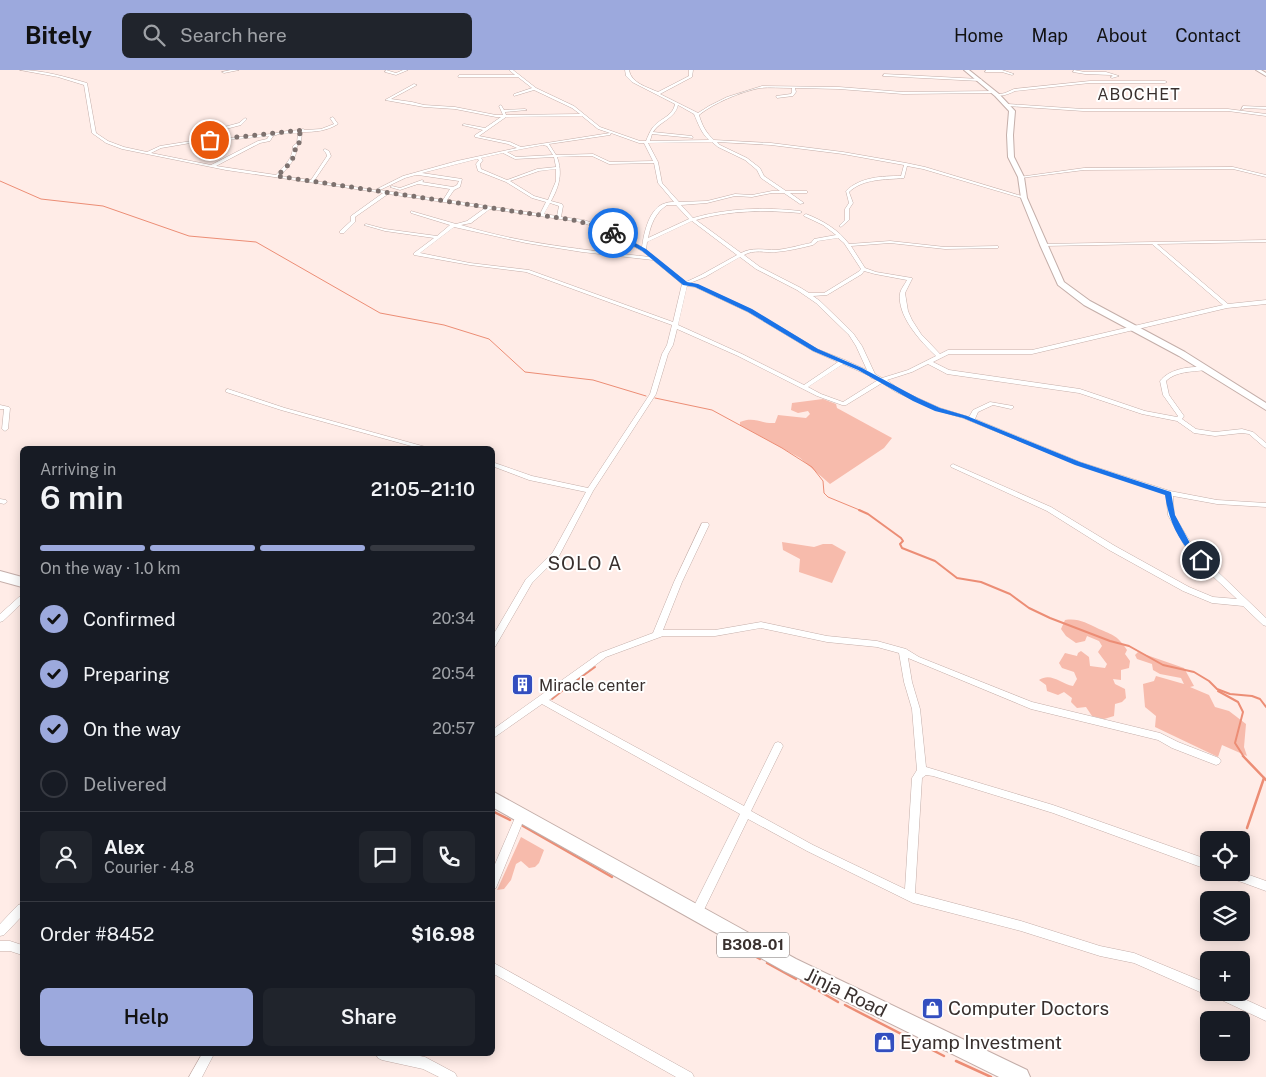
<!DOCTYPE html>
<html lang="en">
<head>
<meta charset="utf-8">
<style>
	body { margin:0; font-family:"Public Sans",sans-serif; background:#20242c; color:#f1f3f6; height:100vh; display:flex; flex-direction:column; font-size:19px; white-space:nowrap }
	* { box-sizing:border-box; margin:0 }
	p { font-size:16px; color:#9ea1a6 }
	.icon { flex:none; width:28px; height:28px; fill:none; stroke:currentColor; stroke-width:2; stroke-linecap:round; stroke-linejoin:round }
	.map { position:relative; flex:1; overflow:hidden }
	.details { position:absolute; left:20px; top:376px; width:475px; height:610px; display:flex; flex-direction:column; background:#171b24; border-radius:8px; box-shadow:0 2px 12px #0003 }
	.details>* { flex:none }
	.controls { position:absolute; left:1200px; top:761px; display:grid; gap:10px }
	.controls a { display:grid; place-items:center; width:50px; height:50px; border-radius:8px; background:#171b24; box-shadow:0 2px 12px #0003; font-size:25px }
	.pin { position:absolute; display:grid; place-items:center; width:42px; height:42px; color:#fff; margin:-21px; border:2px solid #fff; border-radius:50%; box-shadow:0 1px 5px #0007 }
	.courier { position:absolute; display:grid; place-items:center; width:50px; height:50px; margin:-25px; border:4px solid #1a73e8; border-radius:50%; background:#fff; color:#222; box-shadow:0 1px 6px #0007 }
	.overview em { font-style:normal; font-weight:600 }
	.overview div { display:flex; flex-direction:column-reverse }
	.overview { display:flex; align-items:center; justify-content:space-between; height:85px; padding:0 20px }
	h1 { font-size:32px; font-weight:600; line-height:38px }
	.bar { display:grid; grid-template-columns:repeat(4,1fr); gap:8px 5px; align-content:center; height:60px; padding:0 20px }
	.bar i { height:6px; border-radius:4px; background:#363941 }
	.bar .on { background:#9ca9dd }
	.bar p { grid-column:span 4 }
	.line { display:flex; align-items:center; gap:12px; padding:0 20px; border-top:1px solid #363941 }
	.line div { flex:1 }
	.round { display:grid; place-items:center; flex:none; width:52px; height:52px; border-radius:8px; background:#20242c }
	ol { padding:0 20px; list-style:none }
	li { display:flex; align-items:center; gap:15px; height:55px }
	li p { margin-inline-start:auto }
	li .icon { padding:5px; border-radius:50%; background:#9ca9dd; color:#111; stroke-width:4 }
	li:last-child { color:#9ea1a6 }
	li i { width:28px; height:28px; border:2px solid #363941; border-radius:50% }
	.action { display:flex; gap:10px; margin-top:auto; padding:10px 20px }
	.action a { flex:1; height:58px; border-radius:8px; background:#9ca9dd; color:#111; font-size:20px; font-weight:600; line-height:58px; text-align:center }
	.action a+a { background:#20242c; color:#f1f3f6 }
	header { display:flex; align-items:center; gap:30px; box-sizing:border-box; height:70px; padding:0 25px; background:#9ca9dd; color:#111 }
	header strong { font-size:24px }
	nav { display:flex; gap:28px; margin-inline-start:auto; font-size:18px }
	.search { width:350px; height:45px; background:#20242c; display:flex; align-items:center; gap:12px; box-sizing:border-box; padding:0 18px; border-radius:8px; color:#9ea1a6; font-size:19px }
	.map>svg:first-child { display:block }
	.green { fill:#f7bbac }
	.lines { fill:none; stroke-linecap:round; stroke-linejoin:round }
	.stream-far2 { stroke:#ec8d75; stroke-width:1 }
	.stream-far1 { stroke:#ec8d75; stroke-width:2 }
	.stream { stroke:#ec8d75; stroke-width:2.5 }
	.street-casing { stroke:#c4aea9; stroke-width:1 }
	.secondary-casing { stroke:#c4aea9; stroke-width:2 }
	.primary-casing { stroke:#c4aea9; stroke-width:2 }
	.street { fill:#fff; fill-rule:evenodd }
	.secondary { fill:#fff; fill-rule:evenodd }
	.primary { fill:#fff; fill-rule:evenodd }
	.route { fill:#1a73e8 }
	.done { stroke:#7e726f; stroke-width:5; stroke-dasharray:0 9 }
	.labels { text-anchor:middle; stroke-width:4; stroke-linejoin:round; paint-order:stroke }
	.shield { fill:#fff; stroke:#746e6d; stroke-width:1 }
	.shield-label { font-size:15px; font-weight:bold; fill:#39302e }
	.far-quarter-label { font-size:16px; letter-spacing:1px; fill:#39302e; stroke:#fff }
	.poi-label { font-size:16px; fill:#39302e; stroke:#fff; text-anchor:start }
	.quarter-label { font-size:19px; letter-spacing:1px; fill:#39302e; stroke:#fff }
	.near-street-label { font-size:19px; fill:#39302e; stroke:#fff }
	.near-poi-label { font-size:19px; fill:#39302e; stroke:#fff; text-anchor:start }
</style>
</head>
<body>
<header>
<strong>Bitely</strong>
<div class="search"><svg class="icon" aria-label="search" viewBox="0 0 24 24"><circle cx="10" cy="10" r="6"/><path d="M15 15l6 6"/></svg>Search here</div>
<nav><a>Home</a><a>Map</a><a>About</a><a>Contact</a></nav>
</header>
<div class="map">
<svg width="1266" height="1007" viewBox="0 0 1266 1007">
	<rect width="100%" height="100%" fill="#ffece7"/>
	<g class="green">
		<path d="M 823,329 L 836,334 L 837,338 L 892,368 L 884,378 L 830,414 L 800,388 L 740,355 L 740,352 C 755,346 760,354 775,353 L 778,345 L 806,348 L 810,344 L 808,341 L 798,343 L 791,340 L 792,333 Z"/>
		<polygon points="782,472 814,477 823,474 832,474 846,482 832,513 799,502 800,489 783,480"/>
		<path d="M 1065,550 C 1079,548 1086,553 1099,559 C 1113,565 1118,566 1127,580 L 1125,584 L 1130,591 L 1129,598 L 1121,600 L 1121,610 L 1113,609 L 1115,614 L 1125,619 L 1126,628 L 1122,632 L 1115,634 L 1114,646 L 1104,649 L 1092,646 L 1086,637 L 1077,638 L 1071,632 L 1072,628 L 1064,622 L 1058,625 L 1047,621 L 1046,615 L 1039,610 C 1051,602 1061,614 1073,616 L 1077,609 L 1074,602 L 1062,598 L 1059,593 L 1065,583 L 1077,586 L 1078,583 L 1081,581 L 1089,587 L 1090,596 L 1105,598 L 1107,594 L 1098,582 L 1102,576 L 1099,571 L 1087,566 L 1085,571 L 1076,573 L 1066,566 L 1061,559 Z"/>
		<polygon points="1138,582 1184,598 1194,616 1190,617 1209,625 1215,637 1229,641 1246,654 1244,677 1247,686 1222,675 1218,687 1155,657 1156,646 1145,637 1143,614 1154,611 1156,606 1184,614 1181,608 1160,604 1153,600 1152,594 1137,589 1135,585"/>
		<polygon points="521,767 544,780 539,793 535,797 529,798 521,791 516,794 511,810 504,819 497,820"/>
	</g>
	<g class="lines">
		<g class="stream-far2">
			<polyline points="0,111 41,129 103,136 189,166 256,172 380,243 444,255 489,269 525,302 593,310 646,326"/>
			<polyline points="655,328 712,340 782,378 812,397 823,411 824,423 828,427 862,441"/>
		</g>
		<g class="stream-far1">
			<polyline points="859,440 868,444 901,468 903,471 900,474 902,478 935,491 957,508 981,512 1010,524 1029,538 1050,548 1110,571 1129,576 1163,595 1194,602 1209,611 1217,619 1230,624 1252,626 1260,629 1266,637"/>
			<polyline points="573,613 595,597"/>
			<polyline points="1218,621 1238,632 1243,642 1235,673 1244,687"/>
			<polyline points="552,629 567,617"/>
		</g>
		<g class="stream">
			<polyline points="1243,686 1266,710"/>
			<polyline points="492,741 510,750"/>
			<polyline points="523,756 612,807"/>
			<polyline points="1247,758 1264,708"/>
			<polyline points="727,871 760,889"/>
			<polyline points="767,893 796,909"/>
			<polyline points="801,911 815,919"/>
			<polyline points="819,921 838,932"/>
			<polyline points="845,935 944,986"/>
			<polyline points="956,991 991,1007"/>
		</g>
		<defs>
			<g id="street">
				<path d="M 20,0 C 43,0 66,7 87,13 L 96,63 L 108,71 L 124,77 L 147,82 L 160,76 L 204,69 L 224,57 L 239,53 L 245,48 L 247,49 L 241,55 L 226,59 L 211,68 L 217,69 L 271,64 L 287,61 L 300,60 L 303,59 L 305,60 L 321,59 L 334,54 L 330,48 L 333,47 L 338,54 C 327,61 315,62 302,62 L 301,73 L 297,76 C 297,89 288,97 280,106 L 311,110 L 327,86 L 326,83 L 323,80 L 325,79 L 329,81 L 331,86 L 314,111 L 375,120 L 403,106 L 457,91 L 517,78 L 508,74 L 475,67 L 475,65 L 483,60 L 462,55 L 464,54 L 485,58 L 501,47 L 496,47 L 455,39 L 424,37 L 385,30 L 414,14 L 417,15 L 391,29 L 412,32 L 424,35 L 455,37 L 496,45 L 503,45 L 499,36 L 501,35 L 504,40 L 525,39 L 527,40 L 505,42 L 506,45 L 580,44 L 572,38 L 534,20 L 514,26 L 514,24 L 532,18 L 518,7 L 458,7 L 459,5 L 515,5 L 509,0 L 513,0 L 536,18 L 574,36 L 600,57 L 640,71 L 646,71 C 648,66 650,61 653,57 C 661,48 673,46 675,34 L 632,12 L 626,6 L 625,0 L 629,0 C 631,13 647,17 658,22 L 689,6 L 689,0 L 693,0 L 692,7 L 660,24 L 698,43 L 709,36 L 727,27 L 762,16 L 839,17 L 903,22 L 995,21 L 994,23 L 903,24 L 839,19 L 795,18 L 796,22 L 793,26 L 777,28 L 776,26 L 791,24 L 792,22 L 792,18 C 781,18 770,17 760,18 C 740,22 714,33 699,45 C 702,55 706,63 714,70 L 771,73 L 843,82 L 906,93 L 925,97 L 1025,127 L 1025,129 L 923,99 L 907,96 L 904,108 C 885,110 864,108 849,122 L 853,133 L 849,139 L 849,150 L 841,157 L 839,156 L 845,150 L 845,139 L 849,133 L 846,121 C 860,107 882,106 901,106 L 904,95 L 843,84 L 771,75 L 717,72 L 720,75 L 747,88 L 760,98 L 764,106 L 786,121 L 807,121 L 807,123 L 790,123 L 804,133 L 800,134 L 784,123 L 772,123 L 752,127 L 735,126 L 707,133 L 681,135 L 693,148 C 727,138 765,137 800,141 L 802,142 L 800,143 C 766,140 729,140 696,150 L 741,183 C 752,177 764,180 776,180 C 788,179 800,175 811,173 L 814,169 L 836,165 L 823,155 L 804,146 L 804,145 L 806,144 C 822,150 839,160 849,174 L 890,171 L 945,177 L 998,176 L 998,178 L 996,178 L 945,179 L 890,173 L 851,176 L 865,198 L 876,202 L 912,208 L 912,209 L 905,223 L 908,241 L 912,250 L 921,264 L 940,284 L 948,280 L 1032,280 L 1223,235 L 1152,174 L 1043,176 L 1041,175 L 1041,174 L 1266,170 L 1266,172 L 1157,174 L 1228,234 L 1266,230 L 1266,234 L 1227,238 L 1032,284 L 949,284 L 933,292 L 949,300 L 1080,319 L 1145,341 L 1177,347 L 1178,346 L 1163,325 L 1160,311 C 1170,298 1192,296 1207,297 L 1208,298 L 1205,300 C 1192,302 1176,301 1166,311 L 1169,325 L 1184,346 L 1182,349 L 1196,359 L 1215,362 L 1242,359 L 1253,362 L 1266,373 L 1266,378 L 1264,377 L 1249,364 L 1242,363 L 1215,366 L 1194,363 L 1177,351 L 1142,344 L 1079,323 L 947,304 L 928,294 L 912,302 L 887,310 L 900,320 L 940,338 L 969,347 L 973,340 L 990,332 L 1013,336 L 1013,338 L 1011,339 L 993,335 L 978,342 L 975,349 L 1080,392 L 1170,421 L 1217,430 L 1266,433 L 1266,437 L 1217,434 L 1173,426 L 1174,445 L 1195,480 L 1266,548 L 1266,556 L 1263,555 L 1243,536 L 1212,533 L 1183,521 L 1109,480 L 1047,441 L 951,397 L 950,396 L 953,394 L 955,395 L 1051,437 L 1115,476 L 1189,517 L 1213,527 L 1237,529 L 1189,484 L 1168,445 L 1166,424 L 1076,394 L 963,348 L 936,340 L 896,322 L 882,313 L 846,335 L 842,335 L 817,326 L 738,286 L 677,259 L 673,275 L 668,284 L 656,324 L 593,421 L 559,486 L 532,513 L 495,577 L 492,578 L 492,567 L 526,509 L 553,482 L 586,422 L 529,410 L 492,396 L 492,392 L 532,406 L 588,418 L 650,324 L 662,284 L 667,275 L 672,255 L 526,202 L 470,195 L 414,185 L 414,183 L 434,168 L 385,161 L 364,155 L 366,154 L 385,159 L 437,166 L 450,155 L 411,143 L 411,141 L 456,154 L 467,151 L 485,138 L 388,124 L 355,147 L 355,152 L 344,163 L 340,163 L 340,161 L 351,151 L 351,146 L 383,123 L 226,100 L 122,79 L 106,73 L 92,63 L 84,15 L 58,7 ZM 678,35 L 694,44 C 698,53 701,63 709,70 L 650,71 L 652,64 L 693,68 L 692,66 L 653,62 C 660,51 675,49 678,35 ZM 582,46 L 598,59 L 610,63 L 521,77 L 510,72 L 479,66 L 506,47 ZM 298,63 L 297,73 L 293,76 C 293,89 284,96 276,105 L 216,96 L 260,73 L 270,71 L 273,66 L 279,64 ZM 611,63 L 639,73 L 644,73 L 653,91 L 610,92 L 593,84 L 556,85 L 549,74 L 610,65 ZM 269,66 L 267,69 L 258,71 L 211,95 L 151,83 L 161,78 L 208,70 L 217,71 ZM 712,72 L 718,77 L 745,90 L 757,100 L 761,108 L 780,121 L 772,121 L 752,125 L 735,124 L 707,131 L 679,132 L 662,113 L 658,92 L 648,73 ZM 543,75 L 547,76 L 553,85 L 516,87 L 507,82 ZM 503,83 L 515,89 L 554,87 L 556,97 L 537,99 L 507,110 L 481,99 L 480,94 L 483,90 L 481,88 ZM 580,86 L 592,86 L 609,94 L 654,93 L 658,113 L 674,132 C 671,132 669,132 666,133 C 649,137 644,163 642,177 L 609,159 L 584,150 L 561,147 L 563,136 L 562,134 L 551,131 C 559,117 563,103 557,87 ZM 477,89 L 479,90 L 476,94 L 478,101 L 506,112 L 532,128 L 546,132 L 540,144 L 447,130 L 454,120 L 460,117 L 462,109 L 422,103 ZM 556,99 L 556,111 L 548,130 L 534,126 L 510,111 L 539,101 ZM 416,105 L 418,105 L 459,111 L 457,115 L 453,117 L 422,112 L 424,111 L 422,110 L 400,118 L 392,116 L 390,117 L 400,120 L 418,114 L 450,119 L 443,130 L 380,120 L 405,108 ZM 550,133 L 559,136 L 557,146 L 544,144 ZM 667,135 L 676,135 L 689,149 L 648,168 C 651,154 655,143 667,135 ZM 490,139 L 581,152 L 605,161 L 642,181 L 650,187 C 587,180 522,174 461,155 L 471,153 ZM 692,151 L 737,185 L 701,205 L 686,212 L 646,180 L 647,172 ZM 454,157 L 526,173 L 582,182 L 653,190 L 682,214 L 673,252 L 529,200 L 470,193 L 420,183 ZM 838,168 L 844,173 L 861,199 L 858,202 L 824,223 L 809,223 L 801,218 L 760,197 L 744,185 C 754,179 765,183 776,182 C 788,181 801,178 813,175 L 818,171 ZM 740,187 L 756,199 L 797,220 L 816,233 L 849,265 L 856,276 L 867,300 L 845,290 L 817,279 L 752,240 L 698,215 L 690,213 L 705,207 ZM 864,201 L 875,204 L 907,210 C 905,214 900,220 900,224 C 897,246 921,272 936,286 L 908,300 L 882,308 L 875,304 L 862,276 L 853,263 L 820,231 L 813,226 L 827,225 L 862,204 ZM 687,216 L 695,217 L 748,242 L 813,281 L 838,292 L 804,315 L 742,284 L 678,255 ZM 843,294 L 870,306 L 871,308 L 878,310 L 843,332 L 821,324 L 808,317 Z"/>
				<polygon points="231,0 239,0 224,3 222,2"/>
				<polygon points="386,0 396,3 403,0 408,0 396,5 385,2"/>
				<polygon points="986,0 1002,0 1014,4 1012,5 1002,2 985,2"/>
				<polygon points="1074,0 1085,2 1106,2 1119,6 1112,8 1110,7 1113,6 1111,5 1085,4 1073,2"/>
				<polygon points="884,4 980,9 982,10 980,11 883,6"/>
				<path d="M 1090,11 L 1165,11 L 1167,12 L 1165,13 L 1090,13 L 1015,21 C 1009,24 1002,27 995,25 L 1005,23 L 1014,19 Z"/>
				<polygon points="1008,34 1083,39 1228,39 1266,44 1266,46 1228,41 1083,41 1007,36"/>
				<polygon points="1243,36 1266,37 1266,39 1245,38 1241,40"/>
				<polygon points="1233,97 1266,105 1266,107 1233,99 1084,100 1021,108 1019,107 1084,98"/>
				<polygon points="228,319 285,338 433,379 422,379 281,340 226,322 226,320"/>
				<polygon points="0,335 9,337 10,338 8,359 5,361 2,359 4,339 0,339"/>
				<polygon points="0,429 6,430 7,432 4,434 0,433"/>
				<path d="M 702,453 L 708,453 L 709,455 L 682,512 L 663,560 L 715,560 L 761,552 L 827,566 L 877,571 L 906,579 L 919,587 L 1032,632 L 1160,663 L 1178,672 L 1219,688 L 1221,691 L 1219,694 L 1216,695 L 1172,678 L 1158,670 L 1031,639 L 908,588 L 912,612 L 920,639 L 926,697 L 1053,735 L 1209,790 L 1209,800 L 1053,743 L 933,706 L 926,705 L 922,708 L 915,823 L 1021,851 L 1100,876 L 1134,883 L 1209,914 L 1209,922 L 1229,922 L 1266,939 L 1266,951 L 1211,925 L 1209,926 L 1134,893 L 1100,886 L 1021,861 L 913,833 L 807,781 L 748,749 L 700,848 L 696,849 L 692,848 L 691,844 L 692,840 L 740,744 L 542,634 L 492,669 L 492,660 L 600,583 L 653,563 L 674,512 ZM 761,558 L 827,572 L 877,577 L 899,583 L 904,612 L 912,639 L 917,700 L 912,708 L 905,819 L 813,775 L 751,741 L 783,676 L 781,673 L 778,672 L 775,673 L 744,736 L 549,630 L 606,587 L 663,566 L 715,566 Z"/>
				<polygon points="22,526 22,533 3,551 0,552 0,544 19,527"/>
				<polygon points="521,740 524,741 526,744 496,818 492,819 492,801 518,741"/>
				<polygon points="1224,802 1241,802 1266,811 1266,821 1225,806"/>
				<polygon points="22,834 22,846 4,865 0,866 0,854 18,835"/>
				<polygon points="0,871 10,871 22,875 22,885 10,881 0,881"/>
				<polygon points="492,892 692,1003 694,1007 676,1007 492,903"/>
				<polygon points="202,984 214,984 202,1007 189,1007"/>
				<polygon points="376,984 409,984 425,987 455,1003 457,1007 439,1007 423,999 382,990 378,988"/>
			</g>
			<g id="secondary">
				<polygon points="964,0 969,0 999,24 1015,41 1013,65 1014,87 1024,107 1027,128 1064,212 1090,231 1185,282 1266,333 1266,340 1179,286 1084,235 1058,215 1040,175 1021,128 1018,107 1008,87 1007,65 1009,41 995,26"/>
				<polygon points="1256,0 1261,0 1266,3 1266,6"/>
			</g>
			<g id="primary">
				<polygon points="0,501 22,507 22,517 0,511"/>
				<polygon points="492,721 796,889 1027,1000 1030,1007 999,1007 784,901 492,737"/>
			</g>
		</defs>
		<use href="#street" class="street-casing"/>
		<use href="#secondary" class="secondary-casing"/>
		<use href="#primary" class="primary-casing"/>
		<use href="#street" class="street"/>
		<use href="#secondary" class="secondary"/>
		<use href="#primary" class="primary"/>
	</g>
	<path class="route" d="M 612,162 L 615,162 L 646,179 L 687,212 L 698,214 L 752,239 L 818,279 L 862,298 L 918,328 L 940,338 L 967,346 L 1080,392 L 1171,422 L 1175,445 L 1191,475 L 1205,490 L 1201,493 L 1198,492 C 1179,471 1169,453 1165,425 L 1075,395 L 963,348 L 935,341 L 913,331 L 858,300 L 813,281 L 748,242 L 695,217 L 683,215 L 642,181 L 612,164 Z"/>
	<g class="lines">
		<path class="done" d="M 210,70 L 303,60 L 300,62 L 299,73 L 295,76 C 297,89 285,98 277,106 L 573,150 L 597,156 L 613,163"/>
	</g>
	<defs>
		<symbol id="building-square" viewBox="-11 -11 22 22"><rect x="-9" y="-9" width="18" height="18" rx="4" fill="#334ebf" stroke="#fff"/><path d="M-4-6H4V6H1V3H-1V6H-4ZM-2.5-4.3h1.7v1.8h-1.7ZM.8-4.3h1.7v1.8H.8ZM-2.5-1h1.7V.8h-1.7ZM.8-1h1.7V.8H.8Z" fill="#fff"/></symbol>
		<symbol id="shop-square" viewBox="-11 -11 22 22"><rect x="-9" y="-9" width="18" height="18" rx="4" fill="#334ebf" stroke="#fff"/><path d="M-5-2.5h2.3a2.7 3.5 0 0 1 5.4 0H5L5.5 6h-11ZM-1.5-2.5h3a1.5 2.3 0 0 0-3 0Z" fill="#fff"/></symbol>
	</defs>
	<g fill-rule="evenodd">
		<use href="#building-square" x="510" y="602" width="25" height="25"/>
		<use href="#shop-square" x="920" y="926" width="25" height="25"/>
		<use href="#shop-square" x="872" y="960" width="25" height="25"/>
	</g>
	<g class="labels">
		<rect class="shield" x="717" y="862.5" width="72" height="25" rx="4"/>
		<g class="shield-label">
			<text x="753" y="880">B308-01</text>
		</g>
		<g class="far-quarter-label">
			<text x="1139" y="30">ABOCHET</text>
		</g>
		<g class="poi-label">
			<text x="539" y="621">Miracle center</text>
		</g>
		<g class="quarter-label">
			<text x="585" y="500">SOLO A</text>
		</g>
		<g class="near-street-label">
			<text transform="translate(846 922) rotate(26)" y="7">Jinja Road</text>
		</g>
		<g class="near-poi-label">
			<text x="948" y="945">Computer Doctors</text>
			<text x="900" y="979">Eyamp Investment</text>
		</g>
	</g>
</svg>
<div class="controls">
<a><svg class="icon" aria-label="locate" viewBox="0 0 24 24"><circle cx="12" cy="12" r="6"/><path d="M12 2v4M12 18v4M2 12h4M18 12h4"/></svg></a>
<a><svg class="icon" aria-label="layers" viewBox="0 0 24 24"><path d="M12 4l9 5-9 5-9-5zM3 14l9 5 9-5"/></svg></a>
<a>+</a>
<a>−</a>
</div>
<div class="pin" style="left:210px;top:70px;background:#ea580c"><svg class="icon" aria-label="bag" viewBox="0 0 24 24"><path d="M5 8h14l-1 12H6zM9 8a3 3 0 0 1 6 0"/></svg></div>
<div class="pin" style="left:1201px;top:490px;background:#1f2937"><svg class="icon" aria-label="home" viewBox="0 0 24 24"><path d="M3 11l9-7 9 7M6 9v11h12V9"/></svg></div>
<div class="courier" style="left:613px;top:163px"><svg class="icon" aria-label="bike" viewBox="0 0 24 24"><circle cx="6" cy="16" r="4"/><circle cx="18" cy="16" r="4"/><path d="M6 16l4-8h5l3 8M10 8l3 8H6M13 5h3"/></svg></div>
<section class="details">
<div class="overview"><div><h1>6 min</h1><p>Arriving in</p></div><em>21:05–21:10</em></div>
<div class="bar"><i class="on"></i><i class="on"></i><i class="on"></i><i></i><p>On the way · 1.0 km</p></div>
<ol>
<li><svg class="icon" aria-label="check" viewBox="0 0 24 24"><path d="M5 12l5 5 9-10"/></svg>Confirmed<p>20:34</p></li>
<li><svg class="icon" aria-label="check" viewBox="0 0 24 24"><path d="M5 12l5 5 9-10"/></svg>Preparing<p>20:54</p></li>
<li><svg class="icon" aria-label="check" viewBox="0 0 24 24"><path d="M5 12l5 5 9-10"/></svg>On the way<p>20:57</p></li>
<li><i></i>Delivered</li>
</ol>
<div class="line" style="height:90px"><a class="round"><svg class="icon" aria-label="person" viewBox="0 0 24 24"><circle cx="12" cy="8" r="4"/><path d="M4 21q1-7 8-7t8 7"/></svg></a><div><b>Alex</b><p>Courier · 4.8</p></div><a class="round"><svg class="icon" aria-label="chat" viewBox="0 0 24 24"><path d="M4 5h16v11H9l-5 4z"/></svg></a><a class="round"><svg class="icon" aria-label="phone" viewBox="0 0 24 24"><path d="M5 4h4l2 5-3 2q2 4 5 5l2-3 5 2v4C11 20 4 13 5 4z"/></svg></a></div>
<div class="line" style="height:65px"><div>Order #8452</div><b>$16.98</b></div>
<div class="action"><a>Help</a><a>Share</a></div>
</section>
</div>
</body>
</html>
